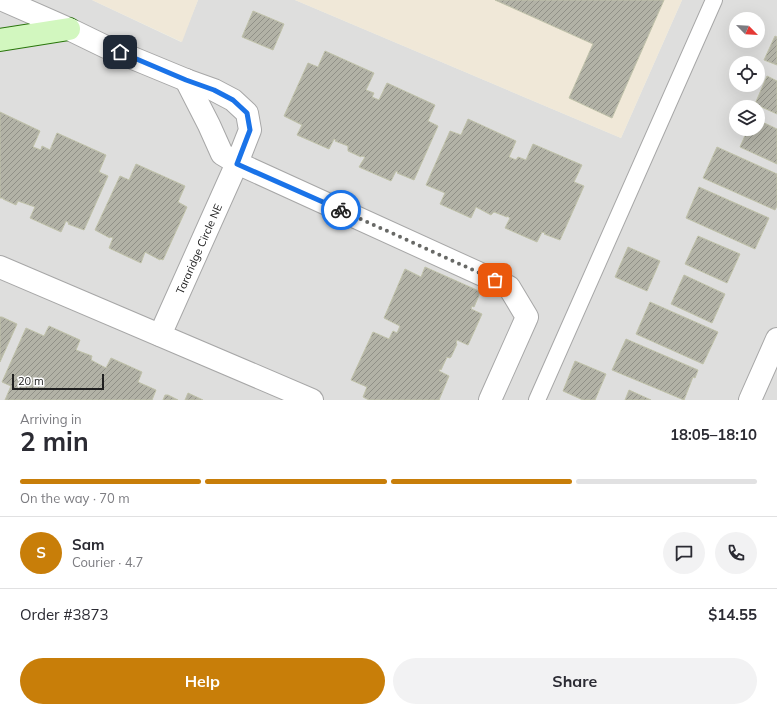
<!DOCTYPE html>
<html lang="en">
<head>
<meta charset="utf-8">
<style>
	body { margin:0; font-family:Mulish,sans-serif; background:#f2f2f3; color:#2b2b33; height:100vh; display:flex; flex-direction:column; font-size:15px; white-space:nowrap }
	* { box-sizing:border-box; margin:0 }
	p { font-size:13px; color:#7c7c81 }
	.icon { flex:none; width:22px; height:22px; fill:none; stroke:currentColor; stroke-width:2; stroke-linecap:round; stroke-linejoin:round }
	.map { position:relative; height:400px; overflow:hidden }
	.sheet { display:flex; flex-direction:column; background:#fff; flex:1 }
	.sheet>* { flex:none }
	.needle { width:26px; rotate:114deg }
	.buttons { position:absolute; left:729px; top:12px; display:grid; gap:8px }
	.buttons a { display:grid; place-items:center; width:36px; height:36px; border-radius:50%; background:#fff; box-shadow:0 4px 16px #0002; font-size:20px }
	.scale { position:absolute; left:12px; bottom:10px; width:92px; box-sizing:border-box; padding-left:4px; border:2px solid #202020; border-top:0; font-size:11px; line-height:14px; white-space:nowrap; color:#202020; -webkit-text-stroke:3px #fff; paint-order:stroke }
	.pin { position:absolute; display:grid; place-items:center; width:34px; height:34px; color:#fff; margin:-17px; border-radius:8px; box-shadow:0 2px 6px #0006 }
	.courier { position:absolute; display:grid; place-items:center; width:40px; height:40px; margin:-20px; border:3px solid #1a73e8; border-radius:50%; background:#fff; color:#222; box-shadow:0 1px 5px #0007 }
	.headline em { font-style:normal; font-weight:700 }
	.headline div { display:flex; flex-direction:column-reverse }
	.headline { display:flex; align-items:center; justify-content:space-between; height:68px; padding:0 20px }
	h1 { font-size:26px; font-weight:700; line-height:30px }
	.bar { display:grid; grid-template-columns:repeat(4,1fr); gap:6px 4px; align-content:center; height:48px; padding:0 20px }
	.bar i { height:5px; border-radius:3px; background:#e1e1e2 }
	.bar .current { background:#c87e09 }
	.bar p { grid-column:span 4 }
	.line { display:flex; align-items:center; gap:10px; padding:0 20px; border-top:1px solid #e1e1e2 }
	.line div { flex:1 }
	.round { display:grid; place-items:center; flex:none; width:42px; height:42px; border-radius:21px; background:#f2f2f3 }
	.cta { display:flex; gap:8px; margin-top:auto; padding:8px 20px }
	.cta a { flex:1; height:46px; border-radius:24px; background:#c87e09; color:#fff; font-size:16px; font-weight:700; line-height:46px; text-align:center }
	.cta a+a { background:#f2f2f3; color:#2b2b33 }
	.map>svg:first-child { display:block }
	.residential { fill:#dededd; fill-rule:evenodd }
	.commercial { fill:#f0e8d8 }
	.building { fill:url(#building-hatch); stroke:#c0c2aa }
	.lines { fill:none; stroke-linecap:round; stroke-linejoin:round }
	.lane-casing { stroke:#a7a7a7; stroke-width:18 }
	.street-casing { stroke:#a7a7a7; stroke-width:24 }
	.secondary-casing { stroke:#28750a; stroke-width:24 }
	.lane { stroke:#fff; stroke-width:16 }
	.street { stroke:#fff; stroke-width:22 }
	.secondary { stroke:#d2f7bf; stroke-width:22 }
	.done { stroke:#686966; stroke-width:4; stroke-dasharray:0 7.2 }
	.route { stroke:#1a73e8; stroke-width:5 }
	.labels { text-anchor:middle; stroke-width:3; stroke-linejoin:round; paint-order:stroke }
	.street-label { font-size:11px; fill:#202020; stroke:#fff }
</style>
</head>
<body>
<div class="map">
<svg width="777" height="400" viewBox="0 0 777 400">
	<defs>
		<pattern id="building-hatch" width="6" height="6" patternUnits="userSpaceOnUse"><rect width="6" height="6" fill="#b2b2a6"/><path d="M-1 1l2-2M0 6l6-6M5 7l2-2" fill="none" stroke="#909087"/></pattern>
	</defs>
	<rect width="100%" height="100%" fill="#eef0e7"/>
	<path class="residential" d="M 6,0 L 92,0 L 181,42 L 198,0 L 295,0 L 621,138 L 682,0 L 777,0 L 777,400 L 0,400 L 0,13 ZM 736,19 L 758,19 L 758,41 L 736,41 ZM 736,63 L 758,63 L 758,85 L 736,85 ZM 736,107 L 758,107 L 758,129 L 736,129 Z"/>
	<g class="commercial">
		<polygon points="92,0 198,0 182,42"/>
		<polygon points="295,0 682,0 621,138"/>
	</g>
	<g class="building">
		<polygon points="495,0 664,0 612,118 569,98 593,44"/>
		<polygon points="253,11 284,24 273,50 242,37"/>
		<polygon points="775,36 777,37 777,65 764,60"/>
		<polygon points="325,51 374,73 366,90 374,93 372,97 379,100 387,83 435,105 428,121 438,126 414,180 397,173 398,172 396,171 391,181 359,167 365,157 361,156 361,157 348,151 348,146 335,141 336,140 334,139 329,149 297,135 302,125 284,116 308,63 318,67"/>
		<polygon points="767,76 777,81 777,114 755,104"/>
		<polygon points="0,112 40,131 33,147 41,150 42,146 50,150 57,133 106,155 99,172 108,176 84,230 68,224 69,223 66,221 61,232 30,218 35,207 18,201 16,205 3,199 3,198 0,198"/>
		<polygon points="468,119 516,141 509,157 516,160 518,157 526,160 533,144 582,165 574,182 584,186 560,240 544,234 545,233 542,232 537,242 505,228 510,218 507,216 507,217 494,212 491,215 476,207 471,218 440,204 445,193 426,185 450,131 461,135"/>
		<polygon points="758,120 777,129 777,164 740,147 748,129 758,129"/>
		<polygon points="717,147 777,174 777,206 775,210 703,178"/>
		<polygon points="136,164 185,186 178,202 187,207 163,260 161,259 160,260 145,252 141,263 109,248 113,238 111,237 110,238 95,230 120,176 129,180"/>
		<polygon points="699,187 769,218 755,249 686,218"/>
		<polygon points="698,236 740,254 727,283 685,264"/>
		<polygon points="628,247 660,261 647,291 615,277"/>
		<polygon points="425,267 479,291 480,293 474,307 472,306 471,309 482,314 468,345 457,340 456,343 457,344 451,357 450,358 447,357 441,370 440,369 439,371 449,376 439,400 369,400 363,397 367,387 351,380 373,332 389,339 393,331 397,333 400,326 384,318 405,269 421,277"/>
		<polygon points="684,275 725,294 712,323 671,304"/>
		<polygon points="650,302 718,332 703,364 636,334"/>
		<polygon points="0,317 2,317 17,324 0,362"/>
		<polygon points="49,326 80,340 76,350 92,356 91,360 104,367 106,368 111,358 142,372 138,382 156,390 152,400 5,400 11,386 2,382 26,328 44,336"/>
		<polygon points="626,339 698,370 695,378 693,377 684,400 612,370"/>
		<polygon points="575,361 606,374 595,400 583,400 563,391"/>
		<polygon points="629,390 651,400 625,400"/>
		<polygon points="188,393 203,400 185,400"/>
		<polygon points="165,395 168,395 178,400 163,400"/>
	</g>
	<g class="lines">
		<defs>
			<polyline id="lane" points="537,400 714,0"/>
			<g id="street">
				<polyline points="3,0 69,29 106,47 186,80 214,90 233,100 247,113 250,130 237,163 160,335"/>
				<polyline points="186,80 209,125 222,154 237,163 509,287 527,317 490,400"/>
				<polyline points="0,267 312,400"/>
				<polyline points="750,400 777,339"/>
			</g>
			<polyline id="secondary" points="0,40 69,29"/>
		</defs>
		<use href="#lane" class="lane-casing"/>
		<use href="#street" class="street-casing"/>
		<use href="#secondary" class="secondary-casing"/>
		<use href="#lane" class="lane"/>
		<use href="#street" class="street"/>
		<use href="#secondary" class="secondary"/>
	</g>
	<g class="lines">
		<polyline class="done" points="341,210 495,280"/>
		<polyline class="route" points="120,52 186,80 214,90 233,100 247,113 250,130 237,164 341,210"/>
	</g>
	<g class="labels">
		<g class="street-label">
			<text transform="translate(199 249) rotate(-66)" y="4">Tararidge Circle NE</text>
		</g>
	</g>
</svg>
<div class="buttons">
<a><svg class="needle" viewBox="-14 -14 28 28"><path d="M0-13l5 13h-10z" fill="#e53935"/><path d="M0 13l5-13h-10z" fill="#7c7c81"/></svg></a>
<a><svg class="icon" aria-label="locate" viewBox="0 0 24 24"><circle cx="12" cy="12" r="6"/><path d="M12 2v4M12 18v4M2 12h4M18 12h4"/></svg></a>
<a><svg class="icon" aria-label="layers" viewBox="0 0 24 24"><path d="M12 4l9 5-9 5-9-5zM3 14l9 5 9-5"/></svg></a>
</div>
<div class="scale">20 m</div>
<div class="pin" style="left:495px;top:280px;background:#ea580c"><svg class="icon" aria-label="bag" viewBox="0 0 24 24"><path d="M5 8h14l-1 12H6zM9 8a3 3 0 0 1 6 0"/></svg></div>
<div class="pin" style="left:120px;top:52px;background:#1f2937"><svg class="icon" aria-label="home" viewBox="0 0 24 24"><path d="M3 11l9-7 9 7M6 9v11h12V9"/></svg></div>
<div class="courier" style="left:341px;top:210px"><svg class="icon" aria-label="bike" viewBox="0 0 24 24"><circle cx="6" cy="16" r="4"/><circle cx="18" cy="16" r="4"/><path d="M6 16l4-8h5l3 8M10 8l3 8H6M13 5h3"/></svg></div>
</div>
<section class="sheet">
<div class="headline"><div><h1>2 min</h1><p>Arriving in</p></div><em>18:05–18:10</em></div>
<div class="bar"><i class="current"></i><i class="current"></i><i class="current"></i><i></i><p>On the way · 70 m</p></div>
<div class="line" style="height:72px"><b class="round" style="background:#c87e09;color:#fff">S</b><div><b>Sam</b><p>Courier · 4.7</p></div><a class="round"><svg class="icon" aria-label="chat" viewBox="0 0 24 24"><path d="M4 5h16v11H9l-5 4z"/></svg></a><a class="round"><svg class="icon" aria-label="phone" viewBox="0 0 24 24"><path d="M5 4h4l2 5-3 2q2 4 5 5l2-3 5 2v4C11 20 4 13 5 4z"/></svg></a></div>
<div class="line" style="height:52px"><div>Order #3873</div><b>$14.55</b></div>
<div class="cta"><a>Help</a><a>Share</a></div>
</section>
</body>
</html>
